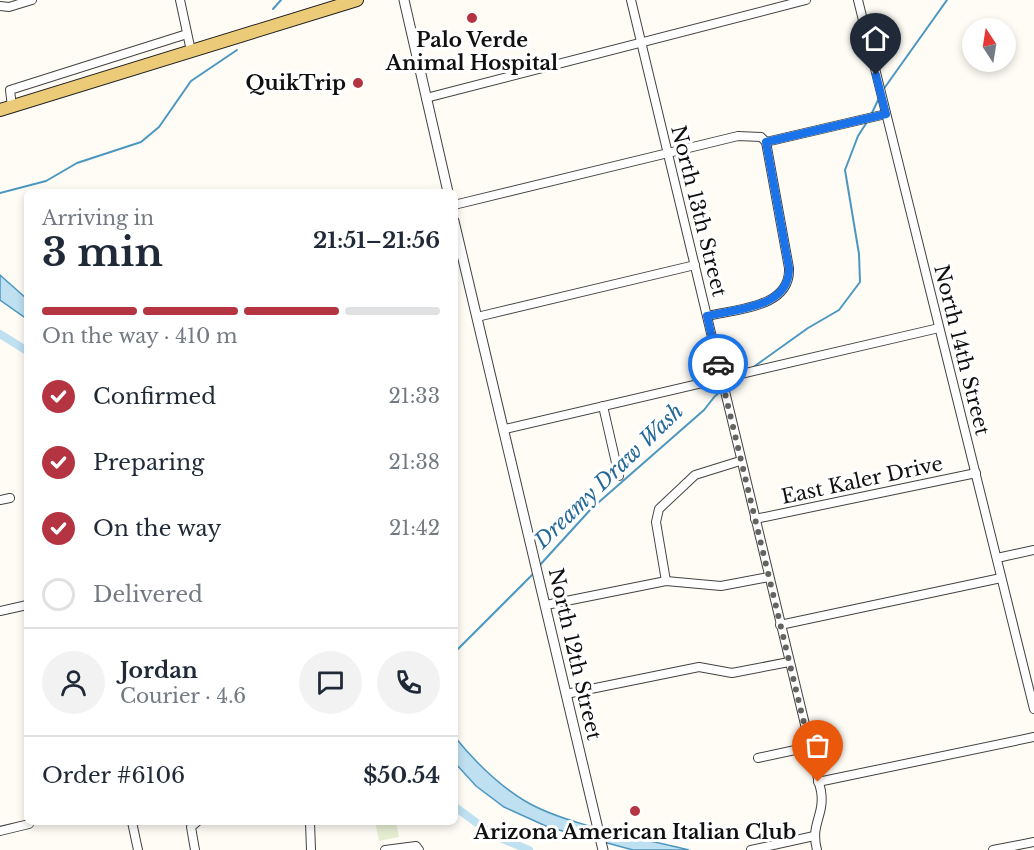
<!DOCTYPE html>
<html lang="en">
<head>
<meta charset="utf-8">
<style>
	body { margin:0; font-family:"Libre Baskerville",serif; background:#f2f2f3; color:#1f2937; height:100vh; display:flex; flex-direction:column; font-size:22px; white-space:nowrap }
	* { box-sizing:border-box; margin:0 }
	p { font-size:20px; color:#747a83 }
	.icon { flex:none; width:33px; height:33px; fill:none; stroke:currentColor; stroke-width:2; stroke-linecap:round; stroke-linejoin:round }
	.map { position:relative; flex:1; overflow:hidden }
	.panel { position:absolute; left:24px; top:189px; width:434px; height:636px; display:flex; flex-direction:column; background:#fff; border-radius:9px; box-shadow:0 3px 9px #0003 }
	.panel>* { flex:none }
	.needle { width:39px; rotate:348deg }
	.controls { position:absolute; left:962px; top:18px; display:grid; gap:12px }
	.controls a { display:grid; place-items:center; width:54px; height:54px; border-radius:50%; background:#fff; box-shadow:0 3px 9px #0003; font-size:30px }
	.pin { position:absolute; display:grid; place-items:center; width:51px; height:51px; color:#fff; margin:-62px -26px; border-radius:50% 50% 50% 0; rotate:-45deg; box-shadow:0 0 6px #0007 }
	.pin .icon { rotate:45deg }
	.courier { position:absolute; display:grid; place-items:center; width:60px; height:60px; margin:-30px; border:4px solid #1a73e8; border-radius:50%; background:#fff; color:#222; box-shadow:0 2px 8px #0007 }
	.headline em { font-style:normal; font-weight:800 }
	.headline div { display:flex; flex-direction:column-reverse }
	.headline { display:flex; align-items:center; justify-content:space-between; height:102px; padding:0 18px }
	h1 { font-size:39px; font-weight:800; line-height:45px }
	.bar { display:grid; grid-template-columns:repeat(4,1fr); gap:9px 6px; align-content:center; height:72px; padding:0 18px }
	.bar i { height:8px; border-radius:4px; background:#e0e1e3 }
	.bar .on { background:#b43541 }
	.bar p { grid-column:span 4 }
	.line { display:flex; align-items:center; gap:15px; padding:0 18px; border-top:2px solid #e0e1e3 }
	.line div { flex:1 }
	.round { display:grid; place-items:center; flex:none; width:63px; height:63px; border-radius:32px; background:#f2f2f3 }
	ol { padding:0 18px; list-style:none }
	li { display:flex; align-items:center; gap:18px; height:66px }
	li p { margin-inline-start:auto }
	li .icon { padding:6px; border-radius:50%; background:#b43541; color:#fff; stroke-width:4 }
	li:last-child { color:#747a83 }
	li i { width:33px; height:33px; border:3px solid #e0e1e3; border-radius:50% }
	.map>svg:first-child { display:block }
	.pitch { fill:#e6eed2 }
	.water { fill:#bee0f1; stroke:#4c97c1; stroke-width:1.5 }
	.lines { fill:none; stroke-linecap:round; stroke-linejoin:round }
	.stream { stroke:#4c97c1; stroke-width:2 }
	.canal { stroke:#bee0f1; stroke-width:8 }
	.minor-casing { stroke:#434343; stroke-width:10 }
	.tertiary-casing { stroke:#434343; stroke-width:11 }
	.primary-casing { stroke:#212121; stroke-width:14 }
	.minor { stroke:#fff; stroke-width:8 }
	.tertiary { stroke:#fff; stroke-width:9 }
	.primary { stroke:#ebca78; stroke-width:12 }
	.done { stroke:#636360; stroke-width:6; stroke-dasharray:0 10.8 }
	.route { stroke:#1a73e8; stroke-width:8 }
	.poi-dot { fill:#b43541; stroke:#fff; stroke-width:2 }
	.labels { text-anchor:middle; stroke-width:6; stroke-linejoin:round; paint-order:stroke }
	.poi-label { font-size:20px; font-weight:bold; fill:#101010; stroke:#fff }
	.street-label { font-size:20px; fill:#101010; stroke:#fff }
	.water-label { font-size:21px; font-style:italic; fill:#256a97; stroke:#fff }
</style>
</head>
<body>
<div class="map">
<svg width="1034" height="850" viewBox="0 0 1034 850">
	<rect width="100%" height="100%" fill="#fefcf5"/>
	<polygon class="pitch" points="375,822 396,822 399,837 379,841"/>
	<g class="water">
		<polygon points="0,275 27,299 27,319 0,300"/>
		<path d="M 454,736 C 475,762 497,784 525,801 C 565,825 642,838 689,850 L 633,850 L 548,827 L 504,807 L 476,786 L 455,763 Z"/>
	</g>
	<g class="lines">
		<g class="stream">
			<polyline points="273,9 281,0"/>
			<polyline points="883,90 947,0"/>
			<polyline points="871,115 879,98"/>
			<polyline points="0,193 46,181 77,163 141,142 159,127 191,81 237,50"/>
			<polyline points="752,368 808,328 839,310 860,282 859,254 845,170 858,136 867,122"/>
			<polyline points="539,566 591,509 704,410 715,396 740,377"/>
			<polyline points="454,653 534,573"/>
		</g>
		<g class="canal">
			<polyline points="0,334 27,351"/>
			<polyline points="454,806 493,835 529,850"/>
		</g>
		<defs>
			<g id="minor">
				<polyline points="180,0 191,51"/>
				<path d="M 631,0 L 821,791 C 825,816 810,823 817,850"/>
				<polyline points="858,0 1034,709"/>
				<polyline points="0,6 9,7 32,0"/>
				<polyline points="426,98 806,0"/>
				<polyline points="12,107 10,90 187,34"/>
				<polyline points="766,142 886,114"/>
				<path d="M 454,205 L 738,136 L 761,137 L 766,142 L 789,268 C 791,308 736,309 707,316"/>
				<polyline points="477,317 695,265"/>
				<polyline points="603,406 619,476"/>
				<polyline points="505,429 939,328"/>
				<polyline points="0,500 10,498"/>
				<polyline points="755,519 976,473"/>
				<polyline points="997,558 1034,550"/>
				<polyline points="666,581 656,522 659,509 695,475 740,461"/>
				<polyline points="546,605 666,581 721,586 769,577"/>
				<polyline points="0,611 27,605"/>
				<polyline points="780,625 1001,578"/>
				<polyline points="566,694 699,667 732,673 789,662"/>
				<polyline points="758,758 809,747"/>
				<polyline points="818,782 1034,737"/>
				<polyline points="132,822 138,850"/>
				<polyline points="310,822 311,850"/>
				<polyline points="0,831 29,824"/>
				<polyline points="195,850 191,827 197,822"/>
				<polyline points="385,850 416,846 419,850"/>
				<polyline points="751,850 814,836"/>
				<polyline points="993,850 1034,842"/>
			</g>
			<g id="tertiary">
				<polyline points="404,0 448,192"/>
				<polyline points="454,221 603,850"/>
			</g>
			<polyline id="primary" points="0,110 357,0"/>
		</defs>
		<use href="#minor" class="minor-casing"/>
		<use href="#tertiary" class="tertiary-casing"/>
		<use href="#primary" class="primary-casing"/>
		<use href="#minor" class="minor"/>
		<use href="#tertiary" class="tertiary"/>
		<use href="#primary" class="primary"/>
	</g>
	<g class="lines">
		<polyline class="done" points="718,364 818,782"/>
		<path class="route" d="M 718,364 L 707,316 C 736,309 790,308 789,268 L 766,142 L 886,114 L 876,75"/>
	</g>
	<g class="poi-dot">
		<circle cx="472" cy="18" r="6"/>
		<circle cx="358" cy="83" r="6"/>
		<circle cx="635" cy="811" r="6"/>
	</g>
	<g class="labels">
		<g class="poi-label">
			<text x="472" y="47">Palo Verde<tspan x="472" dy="23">Animal Hospital</tspan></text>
			<text x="346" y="90" text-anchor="end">QuikTrip</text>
			<text x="635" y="839">Arizona American Italian Club</text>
		</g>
		<g class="street-label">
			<text transform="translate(699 211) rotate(76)" y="7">North 13th Street</text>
			<text transform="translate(962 350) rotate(76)" y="7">North 14th Street</text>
			<text transform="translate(862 480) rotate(-12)" y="7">East Kaler Drive</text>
			<text transform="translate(575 654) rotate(77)" y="7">North 12th Street</text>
		</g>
		<g class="water-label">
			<text transform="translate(609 476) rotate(-44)" y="7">Dreamy Draw Wash</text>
		</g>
	</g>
</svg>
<div class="controls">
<a><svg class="needle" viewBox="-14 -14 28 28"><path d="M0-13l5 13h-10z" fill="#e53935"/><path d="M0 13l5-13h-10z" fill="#747a83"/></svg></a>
</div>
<div class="pin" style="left:818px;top:782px;background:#ea580c"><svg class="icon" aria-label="bag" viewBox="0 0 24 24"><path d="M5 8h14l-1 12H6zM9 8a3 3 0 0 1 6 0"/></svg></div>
<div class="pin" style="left:876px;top:75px;background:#1f2937"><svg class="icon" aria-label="home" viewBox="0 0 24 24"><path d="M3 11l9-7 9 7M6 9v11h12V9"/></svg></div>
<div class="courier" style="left:718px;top:364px"><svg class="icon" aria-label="car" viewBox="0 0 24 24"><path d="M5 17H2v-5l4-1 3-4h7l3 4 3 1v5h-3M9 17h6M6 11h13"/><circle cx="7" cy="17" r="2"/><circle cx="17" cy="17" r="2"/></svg></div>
<section class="panel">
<div class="headline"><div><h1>3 min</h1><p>Arriving in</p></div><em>21:51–21:56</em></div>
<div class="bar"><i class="on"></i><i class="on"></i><i class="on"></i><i></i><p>On the way · 410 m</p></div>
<ol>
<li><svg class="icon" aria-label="check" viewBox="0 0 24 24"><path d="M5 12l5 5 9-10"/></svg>Confirmed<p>21:33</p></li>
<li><svg class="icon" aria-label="check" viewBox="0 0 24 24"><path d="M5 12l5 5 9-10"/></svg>Preparing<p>21:38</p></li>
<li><svg class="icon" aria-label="check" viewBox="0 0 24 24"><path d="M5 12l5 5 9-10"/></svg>On the way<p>21:42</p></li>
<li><i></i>Delivered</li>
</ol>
<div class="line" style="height:108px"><a class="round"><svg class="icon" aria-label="person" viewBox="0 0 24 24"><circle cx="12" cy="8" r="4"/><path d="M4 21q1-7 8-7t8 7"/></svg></a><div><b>Jordan</b><p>Courier · 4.6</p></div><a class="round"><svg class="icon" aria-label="chat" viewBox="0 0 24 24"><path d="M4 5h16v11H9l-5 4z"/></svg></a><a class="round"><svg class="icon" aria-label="phone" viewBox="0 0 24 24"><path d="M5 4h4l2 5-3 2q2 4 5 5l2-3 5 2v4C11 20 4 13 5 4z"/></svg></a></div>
<div class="line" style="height:78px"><div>Order #6106</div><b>$50.54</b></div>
</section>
</div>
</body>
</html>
